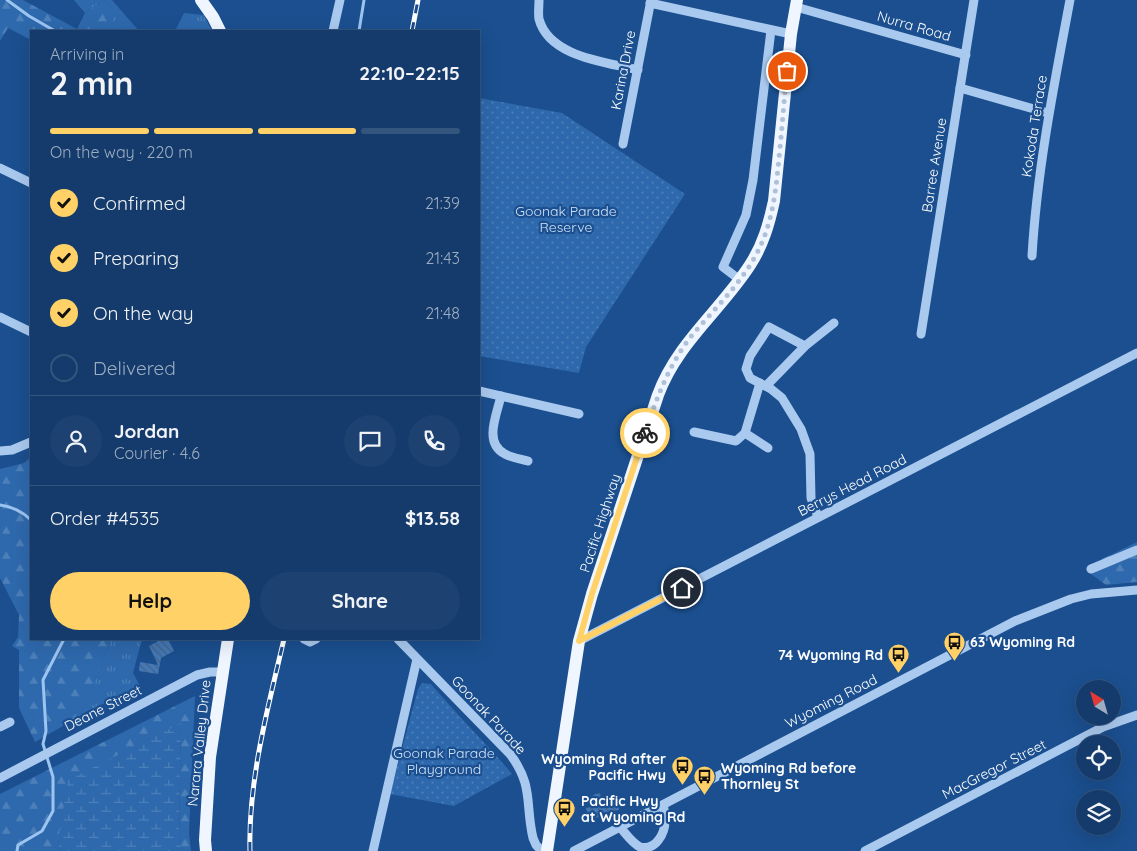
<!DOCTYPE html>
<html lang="en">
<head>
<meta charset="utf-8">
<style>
	body { margin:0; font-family:Quicksand,sans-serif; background:#1d4271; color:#f1f3f6; height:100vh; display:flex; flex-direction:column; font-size:19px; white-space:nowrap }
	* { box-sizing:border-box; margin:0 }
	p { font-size:16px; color:#9dadc1 }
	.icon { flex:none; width:28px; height:28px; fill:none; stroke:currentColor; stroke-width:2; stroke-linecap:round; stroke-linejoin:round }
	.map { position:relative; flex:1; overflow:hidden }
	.panel { position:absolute; left:30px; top:30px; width:450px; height:610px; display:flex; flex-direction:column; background:#143b6b; border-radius:0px; box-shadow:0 5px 20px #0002,0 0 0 1px #33557e }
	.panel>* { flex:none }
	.needle { width:32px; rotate:323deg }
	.fabs { position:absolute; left:1076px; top:680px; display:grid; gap:10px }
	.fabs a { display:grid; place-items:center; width:45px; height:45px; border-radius:50%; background:#143b6b; box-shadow:0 5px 20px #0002,0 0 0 1px #33557e; font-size:25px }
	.pin { position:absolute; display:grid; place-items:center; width:42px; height:42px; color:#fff; margin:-21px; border:2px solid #fff; border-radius:50%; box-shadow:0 1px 5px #0007 }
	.courier { position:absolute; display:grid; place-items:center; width:50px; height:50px; margin:-25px; border:4px solid #ffd166; border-radius:50%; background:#fff; color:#222; box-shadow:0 1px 6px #0007 }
	.summary em { font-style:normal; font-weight:700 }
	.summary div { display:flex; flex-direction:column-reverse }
	.summary { display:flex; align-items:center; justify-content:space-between; height:85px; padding:0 20px }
	h1 { font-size:32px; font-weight:700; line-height:38px }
	.bar { display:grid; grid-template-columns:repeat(4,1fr); gap:8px 5px; align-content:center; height:60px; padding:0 20px }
	.bar i { height:6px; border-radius:4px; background:#33557e }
	.bar .selected { background:#ffd166 }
	.bar p { grid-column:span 4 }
	.line { display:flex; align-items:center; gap:12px; padding:0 20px; border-top:1px solid #33557e }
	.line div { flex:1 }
	.round { display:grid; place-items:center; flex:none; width:52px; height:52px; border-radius:26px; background:#1d4271 }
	ol { padding:0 20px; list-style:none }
	li { display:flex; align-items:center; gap:15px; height:55px }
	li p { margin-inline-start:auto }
	li .icon { padding:5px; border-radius:50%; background:#ffd166; color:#111; stroke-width:4 }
	li:last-child { color:#9dadc1 }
	li i { width:28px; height:28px; border:2px solid #33557e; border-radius:50% }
	.action { display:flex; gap:10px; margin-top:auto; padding:10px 20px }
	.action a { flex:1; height:58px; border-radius:30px; background:#ffd166; color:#111; font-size:20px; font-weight:700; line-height:58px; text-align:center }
	.action a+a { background:#1d4271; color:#f1f3f6 }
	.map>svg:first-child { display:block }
	.grass { fill:url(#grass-tufts) }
	.forest { fill:url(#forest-firs) }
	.wetland { fill:url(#wetland-marsh) }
	.park { fill:url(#park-dots) }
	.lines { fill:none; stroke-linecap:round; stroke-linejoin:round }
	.stream { stroke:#9cc4f0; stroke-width:3 }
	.building { fill:url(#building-back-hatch) }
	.minor { stroke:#a9c9ee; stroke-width:9 }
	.major { stroke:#f0f6ff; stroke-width:12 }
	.rail-casing { stroke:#fff; stroke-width:5 }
	.rail { stroke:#1b4f8f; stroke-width:3; stroke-dasharray:9; stroke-linecap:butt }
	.done { stroke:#afc1d8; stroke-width:5; stroke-dasharray:0 9 }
	.route { stroke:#ffd166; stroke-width:6 }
	.labels { text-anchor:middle; stroke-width:4.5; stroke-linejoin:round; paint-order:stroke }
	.street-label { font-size:14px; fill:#fff; stroke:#1b4f8f }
	.park-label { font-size:14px; fill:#cfe3fa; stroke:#1b4f8f }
	.poi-label { font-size:14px; font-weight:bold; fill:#fff; stroke:#1b4f8f; text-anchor:start }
</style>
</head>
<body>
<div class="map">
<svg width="1137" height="851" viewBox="0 0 1137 851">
	<defs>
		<pattern id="grass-tufts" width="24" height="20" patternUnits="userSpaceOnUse" patternTransform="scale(1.25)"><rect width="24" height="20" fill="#2e69ad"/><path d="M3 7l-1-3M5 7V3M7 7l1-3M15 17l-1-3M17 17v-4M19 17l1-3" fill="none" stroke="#4d80b9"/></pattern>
		<pattern id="forest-firs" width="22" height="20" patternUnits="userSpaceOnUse" patternTransform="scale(1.25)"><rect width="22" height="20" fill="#2e69ad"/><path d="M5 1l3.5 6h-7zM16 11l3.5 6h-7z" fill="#4d80b9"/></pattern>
		<pattern id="wetland-marsh" width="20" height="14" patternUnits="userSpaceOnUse" patternTransform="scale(1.25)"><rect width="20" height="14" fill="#2e69ad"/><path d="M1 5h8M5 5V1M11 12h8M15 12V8" fill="none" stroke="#4d80b9"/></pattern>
		<pattern id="park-dots" width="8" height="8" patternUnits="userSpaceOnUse" patternTransform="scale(1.25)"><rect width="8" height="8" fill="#2e69ad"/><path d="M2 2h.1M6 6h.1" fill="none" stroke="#4d80b9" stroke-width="1.8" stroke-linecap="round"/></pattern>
		<pattern id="building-back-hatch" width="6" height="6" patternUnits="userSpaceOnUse" patternTransform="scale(1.25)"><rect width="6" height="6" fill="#4478b7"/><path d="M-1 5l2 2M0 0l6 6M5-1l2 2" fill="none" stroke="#486282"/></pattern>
	</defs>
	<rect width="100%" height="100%" fill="#1b4f8f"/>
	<g class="grass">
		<polygon points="74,0 104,0 85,13"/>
		<polygon points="104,0 112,0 139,31 112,31 112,10"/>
		<polygon points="184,13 204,15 212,31 175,31"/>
		<polygon points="111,639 142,639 133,673 140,686 82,714"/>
	</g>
	<g class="forest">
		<polygon points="0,0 23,0 77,29 85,13 104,0 112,10 112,31 31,31 31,40 8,28 0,41"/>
		<polygon points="31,457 31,639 111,639 82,715 35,742 19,708 19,650 12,646 18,637 19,615 0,578 0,469 24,463"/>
		<polygon points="1137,542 1137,582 1106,585 1091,574 1102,559"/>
		<polygon points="195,696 189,833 191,851 182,851 179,838 181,724 58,840 60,851 0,851 0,794"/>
	</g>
	<polygon class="wetland" points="181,723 179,838 182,851 60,851 58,840 68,780"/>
	<g class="park">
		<polygon points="479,98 562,113 685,194 586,347 579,373 479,356"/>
		<path d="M 422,683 L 431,684 C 457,715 486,743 512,774 L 454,806 L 390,794 L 418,689 Z"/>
	</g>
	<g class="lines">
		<g class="stream">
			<polyline points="7,0 29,16 55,31"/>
			<polyline points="359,31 364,0"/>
			<path d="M 0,505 C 11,506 23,512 31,520"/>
			<polyline points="17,851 18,845 42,831 53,811 53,777 43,744 46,731 43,680 64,639"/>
		</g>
	</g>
	<g class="building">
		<polygon points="162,639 168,639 174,651 161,658 158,674 139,671 140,662 158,665 149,646"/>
		<polygon points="600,793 602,802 617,799 619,810 604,813 605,816 589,819 586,808 595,806 593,795"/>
	</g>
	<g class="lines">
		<g class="minor">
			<path d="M 539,0 C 539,6 538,14 539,19 C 549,57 606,62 638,70"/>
			<polyline points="650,3 791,34"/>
			<polyline points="796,7 966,55"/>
			<polyline points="333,31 340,0"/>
			<polyline points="960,88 1048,113"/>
			<polyline points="623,144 651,0"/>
			<polyline points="0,168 31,183"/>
			<path d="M 1032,256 C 1037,170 1054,85 1070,0"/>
			<polyline points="740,280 723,267 746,215 753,180 771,30"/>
			<polyline points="0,317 31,332"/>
			<polyline points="921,334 974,0"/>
			<polyline points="805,346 769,327 750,356 746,369 750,378 771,389 782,398 801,429 810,454 811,498 818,517"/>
			<polyline points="766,386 805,346 834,323"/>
			<polyline points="479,391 579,414"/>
			<path d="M 501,396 C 497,414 483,443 505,454 C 512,458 521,459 528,461"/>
			<polyline points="694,432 736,441 745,433 768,448"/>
			<polyline points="745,433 760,383"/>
			<polyline points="0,451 12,450 31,442"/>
			<polyline points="1091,569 1137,550"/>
			<polyline points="304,639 310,642 316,639"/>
			<path d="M 398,639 L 510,754 C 534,786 525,804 533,838 L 536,845 L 542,851"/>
			<polyline points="579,641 1137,353"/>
			<polyline points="0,727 10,722"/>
			<polyline points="0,778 197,675 210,672 222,672"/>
			<path d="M 620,827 C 626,834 632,843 640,847 C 656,851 665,833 665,821 C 666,815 664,810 663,805"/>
			<polyline points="373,851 417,659"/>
			<polyline points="574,851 1015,621 1071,599 1091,594 1137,590"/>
			<polyline points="865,851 1103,727 1137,715"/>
		</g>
		<g class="major">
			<polyline points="201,0 213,17 220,31"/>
			<polyline points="206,851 205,840 210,757 228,639"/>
			<path d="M 547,851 L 579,641 L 592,594 L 658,395 C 677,343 721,310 750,265 C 763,245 769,224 774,201 L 791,34 L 797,0"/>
		</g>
		<defs>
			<g id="rail">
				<polyline points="412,31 418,0"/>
				<path d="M 250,851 C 248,781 268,707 284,639"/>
			</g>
		</defs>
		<use href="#rail" class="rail-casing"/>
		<use href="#rail" class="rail"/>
	</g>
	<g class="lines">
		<path class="done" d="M 645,433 C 657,397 669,364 693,334 C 717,306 744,281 760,247 C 773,219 776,189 779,158 C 782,129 784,100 787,71"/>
		<polyline class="route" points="645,433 592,594 579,641 682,588"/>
	</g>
	<defs>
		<symbol id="bus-pin" viewBox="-11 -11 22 30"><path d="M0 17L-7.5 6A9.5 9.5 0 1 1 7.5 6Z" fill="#ffd166" stroke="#1b4f8f"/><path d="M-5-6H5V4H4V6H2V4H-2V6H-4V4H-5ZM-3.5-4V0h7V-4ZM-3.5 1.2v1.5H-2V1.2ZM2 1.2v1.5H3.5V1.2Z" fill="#111"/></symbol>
	</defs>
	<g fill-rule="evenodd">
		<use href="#bus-pin" x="942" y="630" width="25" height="34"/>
		<use href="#bus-pin" x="886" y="642" width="25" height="34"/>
		<use href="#bus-pin" x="670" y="754" width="25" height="34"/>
		<use href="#bus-pin" x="692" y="764" width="25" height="34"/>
		<use href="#bus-pin" x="552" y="796" width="25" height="34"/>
	</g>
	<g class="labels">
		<g class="street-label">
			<text transform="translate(914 26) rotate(16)" y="5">Nurra Road</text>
			<text transform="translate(623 70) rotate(-79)" y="5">Karina Drive</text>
			<text transform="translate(1034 126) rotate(-81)" y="5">Kokoda Terrace</text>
			<text transform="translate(934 165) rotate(-81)" y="5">Barree Avenue</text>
			<text transform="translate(852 485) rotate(-27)" y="5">Berrys Head Road</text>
			<text transform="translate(600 523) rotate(-72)" y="5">Pacific Highway</text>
			<text transform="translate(831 701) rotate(-27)" y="5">Wyoming Road</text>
			<text transform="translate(103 708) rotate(-27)" y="5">Deane Street</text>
			<text transform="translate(489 715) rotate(47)" y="5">Goonak Parade</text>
			<text transform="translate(199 743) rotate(-84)" y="5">Narara Valley Drive</text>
			<text transform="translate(994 769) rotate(-27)" y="5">MacGregor Street</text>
		</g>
		<g class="park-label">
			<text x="566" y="216">Goonak Parade<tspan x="566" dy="16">Reserve</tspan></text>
			<text x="444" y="758">Goonak Parade<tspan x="444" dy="16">Playground</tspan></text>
		</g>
		<g class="poi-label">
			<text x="970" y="647">63 Wyoming Rd</text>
			<text x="883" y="660" text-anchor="end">74 Wyoming Rd</text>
			<text x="666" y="764" text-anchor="end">Wyoming Rd after<tspan x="666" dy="16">Pacific Hwy</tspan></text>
			<text x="721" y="773">Wyoming Rd before<tspan x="721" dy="16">Thornley St</tspan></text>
			<text x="581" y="806">Pacific Hwy<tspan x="581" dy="16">at Wyoming Rd</tspan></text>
		</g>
	</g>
</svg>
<div class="fabs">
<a><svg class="needle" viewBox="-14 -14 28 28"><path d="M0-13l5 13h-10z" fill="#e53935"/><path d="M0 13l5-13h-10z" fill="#9dadc1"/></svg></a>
<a><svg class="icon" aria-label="locate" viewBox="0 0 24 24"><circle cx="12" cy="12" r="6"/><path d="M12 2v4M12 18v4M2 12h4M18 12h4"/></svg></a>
<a><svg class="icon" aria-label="layers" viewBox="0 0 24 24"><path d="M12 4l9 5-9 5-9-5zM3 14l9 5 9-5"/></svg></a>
</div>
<div class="pin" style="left:787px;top:71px;background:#ea580c"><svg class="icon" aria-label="bag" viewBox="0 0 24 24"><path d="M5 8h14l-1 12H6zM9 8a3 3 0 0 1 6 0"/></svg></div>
<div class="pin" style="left:682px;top:588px;background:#1f2937"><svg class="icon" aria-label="home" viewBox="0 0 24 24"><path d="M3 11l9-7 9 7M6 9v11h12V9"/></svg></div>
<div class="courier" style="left:645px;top:433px"><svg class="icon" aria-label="bike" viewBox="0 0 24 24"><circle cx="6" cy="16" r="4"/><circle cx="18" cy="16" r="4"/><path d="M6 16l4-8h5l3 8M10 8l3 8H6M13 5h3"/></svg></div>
<section class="panel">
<div class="summary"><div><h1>2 min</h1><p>Arriving in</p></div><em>22:10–22:15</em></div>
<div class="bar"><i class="selected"></i><i class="selected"></i><i class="selected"></i><i></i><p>On the way · 220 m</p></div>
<ol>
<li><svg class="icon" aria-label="check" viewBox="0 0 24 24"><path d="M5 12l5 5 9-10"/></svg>Confirmed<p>21:39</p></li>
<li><svg class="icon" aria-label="check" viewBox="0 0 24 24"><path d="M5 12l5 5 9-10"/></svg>Preparing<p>21:43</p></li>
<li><svg class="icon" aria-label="check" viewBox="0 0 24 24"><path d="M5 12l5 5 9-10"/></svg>On the way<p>21:48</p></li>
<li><i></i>Delivered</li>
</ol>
<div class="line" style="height:90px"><a class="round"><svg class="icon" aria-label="person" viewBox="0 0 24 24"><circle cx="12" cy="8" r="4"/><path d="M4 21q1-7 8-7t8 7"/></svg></a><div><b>Jordan</b><p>Courier · 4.6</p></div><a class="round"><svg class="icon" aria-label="chat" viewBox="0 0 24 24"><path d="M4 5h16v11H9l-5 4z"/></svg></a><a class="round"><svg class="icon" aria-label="phone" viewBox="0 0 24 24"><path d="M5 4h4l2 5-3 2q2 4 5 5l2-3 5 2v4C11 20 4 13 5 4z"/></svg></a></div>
<div class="line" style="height:65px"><div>Order #4535</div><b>$13.58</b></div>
<div class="action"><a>Help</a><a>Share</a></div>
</section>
</div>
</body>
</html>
